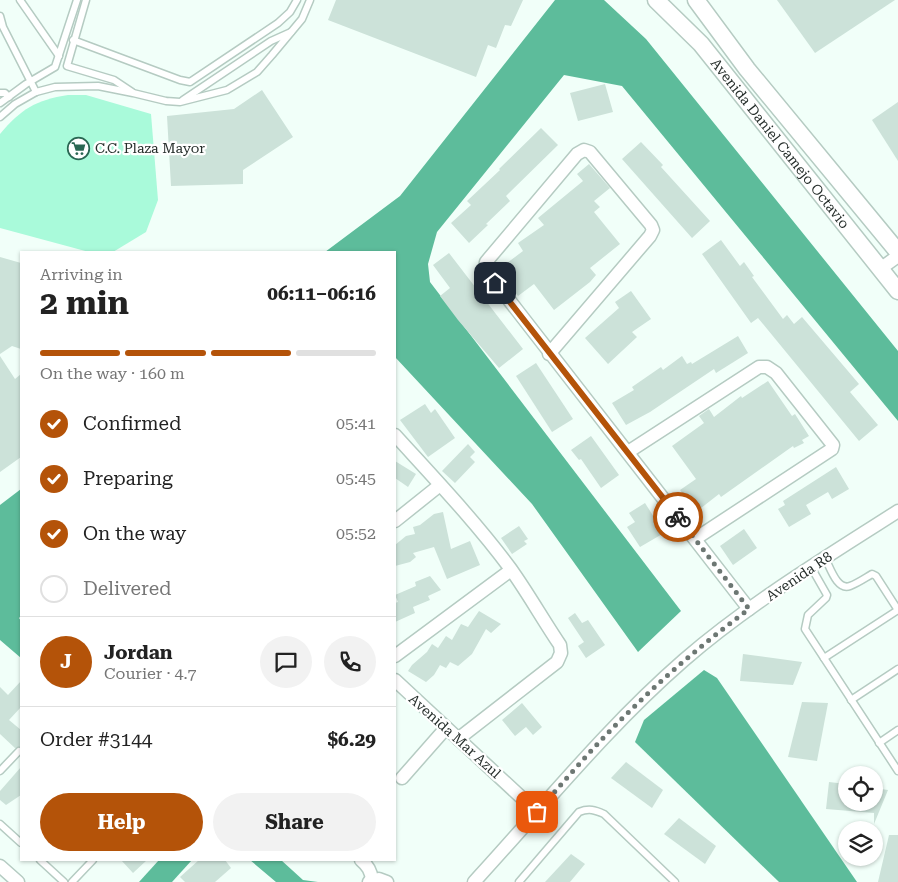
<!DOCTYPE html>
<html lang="en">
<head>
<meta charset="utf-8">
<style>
	body { margin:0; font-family:"Roboto Serif",serif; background:#f2f2f2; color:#222; height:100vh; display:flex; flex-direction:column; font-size:19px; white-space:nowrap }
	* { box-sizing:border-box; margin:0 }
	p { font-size:16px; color:#767676 }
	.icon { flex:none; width:28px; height:28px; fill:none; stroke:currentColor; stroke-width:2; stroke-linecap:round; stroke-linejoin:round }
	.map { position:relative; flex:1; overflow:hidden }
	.drawer { position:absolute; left:20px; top:251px; width:376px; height:610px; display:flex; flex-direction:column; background:#fff; border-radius:0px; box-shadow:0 1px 4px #0004 }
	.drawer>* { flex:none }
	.fabs { position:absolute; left:838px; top:766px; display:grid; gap:10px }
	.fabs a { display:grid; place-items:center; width:45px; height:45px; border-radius:50%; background:#fff; box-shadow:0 1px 4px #0004; font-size:25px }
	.pin { position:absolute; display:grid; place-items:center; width:42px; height:42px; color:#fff; margin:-21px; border-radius:10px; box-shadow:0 2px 8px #0006 }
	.courier { position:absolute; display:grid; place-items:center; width:50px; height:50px; margin:-25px; border:4px solid #b45309; border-radius:50%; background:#fff; color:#222; box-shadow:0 1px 6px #0007 }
	.head em { font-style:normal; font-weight:700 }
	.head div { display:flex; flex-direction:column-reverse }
	.head { display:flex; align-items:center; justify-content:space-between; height:85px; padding:0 20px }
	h1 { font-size:32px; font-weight:700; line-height:38px }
	.bar { display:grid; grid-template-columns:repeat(4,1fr); gap:8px 5px; align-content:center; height:60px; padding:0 20px }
	.bar i { height:6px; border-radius:4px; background:#e0e0e0 }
	.bar .on { background:#b45309 }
	.bar p { grid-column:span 4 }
	.line { display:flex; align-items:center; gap:12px; padding:0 20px; border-top:1px solid #e0e0e0 }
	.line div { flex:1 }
	.round { display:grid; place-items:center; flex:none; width:52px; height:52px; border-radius:26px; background:#f2f2f2 }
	ol { padding:0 20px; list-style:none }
	li { display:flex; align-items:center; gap:15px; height:55px }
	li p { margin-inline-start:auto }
	li .icon { padding:5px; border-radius:50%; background:#b45309; color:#fff; stroke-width:4 }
	li:last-child { color:#767676 }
	li i { width:28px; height:28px; border:2px solid #e0e0e0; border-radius:50% }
	.button { display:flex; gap:10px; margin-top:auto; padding:10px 20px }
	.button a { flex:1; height:58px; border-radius:30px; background:#b45309; color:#fff; font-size:20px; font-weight:700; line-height:58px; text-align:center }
	.button a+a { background:#f2f2f2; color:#222 }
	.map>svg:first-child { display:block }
	.green { fill:#a9fada }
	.water { fill:#5dbc9b }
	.building { fill:#cce2d9 }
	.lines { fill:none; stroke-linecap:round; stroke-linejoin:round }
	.service-casing { stroke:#b5cbc2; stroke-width:9 }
	.minor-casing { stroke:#b5cbc2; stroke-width:15 }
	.tertiary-casing { stroke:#b5cbc2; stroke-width:19 }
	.service { stroke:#fff; stroke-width:6 }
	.minor { stroke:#fff; stroke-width:12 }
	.tertiary { stroke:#fff; stroke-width:16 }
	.done { stroke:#6d7773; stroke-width:5; stroke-dasharray:0 9 }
	.route { stroke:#b45309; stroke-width:6 }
	.labels { text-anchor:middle; stroke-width:4.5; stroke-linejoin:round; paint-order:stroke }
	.street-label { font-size:14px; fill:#262e2b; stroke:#fff }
	.poi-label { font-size:14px; fill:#262e2b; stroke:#fff; text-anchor:start }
</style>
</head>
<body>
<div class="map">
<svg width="898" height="882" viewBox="0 0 898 882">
	<rect width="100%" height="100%" fill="#f1fff9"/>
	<path class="green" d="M 68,95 L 86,95 L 151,114 L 158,200 L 146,232 L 113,252 L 89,252 L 0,228 L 0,134 C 21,109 36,100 68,95 Z"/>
	<g class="water">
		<polygon points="555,0 604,0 646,39 898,351 898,421 622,86 564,75 437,232 428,264 430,282 681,611 638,652 532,504 395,357 395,252 325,252 400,196"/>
		<polygon points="21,489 21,616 19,618 21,621 21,658 0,640 0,505"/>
		<polygon points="704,670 717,678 857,882 779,882 635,742 644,720"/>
		<polygon points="159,860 192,860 172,882 139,882"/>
		<polygon points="250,860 281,860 303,880 318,882 276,882"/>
	</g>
	<g class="building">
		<polygon points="336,0 523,0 511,26 505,25 496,48 488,45 476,77 328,20"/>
		<polygon points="777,0 895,0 815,53"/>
		<polygon points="605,84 613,112 578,121 570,93"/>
		<polygon points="262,90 293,137 243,170 243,184 171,186 167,116 234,109"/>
		<polygon points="898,102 898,161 872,120"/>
		<polygon points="541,128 558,145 506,196 510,201 486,224 488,225 469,243 451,223 471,205 467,201 500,170 499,169"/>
		<polygon points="641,142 663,165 661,167 710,221 692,238 622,159"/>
		<polygon points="589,164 610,188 594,201 600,207 594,212 620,244 590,268 596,275 590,282 554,310 534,284 518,296 499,269 523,251 518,243 544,225 538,218 583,181 577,174"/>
		<polygon points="721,240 740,266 744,262 754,276 752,277 783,319 787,315 794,324 802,317 859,384 850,392 878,425 859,441 758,318 751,323 702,254"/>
		<polygon points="449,253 523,349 499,368 458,320 440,296 450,288 433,265"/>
		<polygon points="0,257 21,263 21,349 12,346 0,354"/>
		<polygon points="631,291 651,319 632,332 637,337 608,364 585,338 619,308 615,302"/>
		<polygon points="738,336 748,353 716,373 714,369 650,412 626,425 612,403 634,390 632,387 661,367 663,370 682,356 687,364 691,362 692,364"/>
		<polygon points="0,356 15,379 21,374 21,457 0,472"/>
		<polygon points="536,363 573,419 552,432 516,376"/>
		<polygon points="768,381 792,416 795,414 809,436 802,440 804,443 794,448 793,446 721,497 719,494 696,512 680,490 696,479 672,446 704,423 699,416 706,411 709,409 714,417 741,396 742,398"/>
		<polygon points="425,404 431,413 435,409 455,438 428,457 400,420"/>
		<polygon points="591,436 619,475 601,488 581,459 579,460 571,450"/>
		<polygon points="468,444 475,452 470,457 475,462 455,483 442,471"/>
		<polygon points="395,461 416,474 408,487 395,478"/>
		<polygon points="836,467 849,489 832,499 828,492 806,505 811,514 789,527 778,509 785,505 783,501"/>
		<polygon points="645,503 664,533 640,547 627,527 635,522 629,513"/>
		<polygon points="443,512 451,549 470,541 480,565 447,579 434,547 413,553 416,557 410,562 395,566 395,545 406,536 415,534 413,527 420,525 434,514"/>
		<polygon points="519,526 528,539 524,541 527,544 512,554 501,538"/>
		<polygon points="744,529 757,548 733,565 720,546"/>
		<polygon points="430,576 441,590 428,596 430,600 413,607 415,613 395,622 395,603 398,602 395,595 416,586 415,582"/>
		<polygon points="479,611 501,624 491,633 486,629 472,654 458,666 450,662 446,668 440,665 434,675 426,682 408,671 412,665 427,652 432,644 438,648 446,636 452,640 461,624 468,627"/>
		<polygon points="575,613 582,623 588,620 605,645 586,658 578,646 584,642 568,618"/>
		<polygon points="743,654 802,662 793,685 740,681"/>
		<polygon points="21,681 21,707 9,720 21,730 21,747 15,748 0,734 0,687 8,695"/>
		<polygon points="802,702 828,703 817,761 788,757"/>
		<polygon points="522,703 542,727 533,735 526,727 515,736 502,720"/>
		<polygon points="626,762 663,790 652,808 611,778"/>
		<polygon points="21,767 21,795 6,805 0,800 0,791"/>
		<polygon points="829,782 846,784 846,802 874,802 874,788 888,790 874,824 874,813 826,809"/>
		<polygon points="679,818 716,846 705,864 664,834"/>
		<polygon points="889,835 898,835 898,882 878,882"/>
		<polygon points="571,854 585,864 570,882 545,882"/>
		<polygon points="121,860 147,860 133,873"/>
		<polygon points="199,860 225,860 231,868 215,882 185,882 180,877"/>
	</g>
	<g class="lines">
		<defs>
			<g id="service">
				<polyline points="20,0 59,56"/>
				<polyline points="86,0 67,66 114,80 132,92"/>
				<polyline points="0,16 3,27 36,92"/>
				<polyline points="73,40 180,80 190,82 278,23 290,12 297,0"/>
				<polyline points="0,93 5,93 9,97"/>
				<polyline points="183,100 271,41 291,32"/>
				<polyline points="0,103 26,84 55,67 77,0"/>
				<polyline points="0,117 15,104 36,92 55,87 98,86 133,93 166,101 180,102 227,90 257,72 272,55 302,19 310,0"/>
				<path d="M 825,558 C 830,567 837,591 850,586 C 858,583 865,578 872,574 L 876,576 L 898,610"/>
				<polyline points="811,567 827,595 826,598 808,615 805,629 898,771"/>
				<polyline points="824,658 898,610"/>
				<polyline points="851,700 898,669"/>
				<polyline points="879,743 898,730"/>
				<polyline points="0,771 19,751"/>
				<polyline points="0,824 21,843"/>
				<polyline points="40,860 64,882"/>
				<polyline points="72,882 93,860"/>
				<path d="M 519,882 L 579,812 C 589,808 595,810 604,814 L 675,882"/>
			</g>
			<g id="minor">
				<polyline points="880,269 898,256"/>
				<polyline points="549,354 650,236 653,230 651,225 590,152 584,150 577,154 486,262 485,269 749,609"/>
				<path d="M 395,435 C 434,478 475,521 510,568 C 528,593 543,620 560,645 L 561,653 L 557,662 L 458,739"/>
				<polyline points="628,452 759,367 767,367 776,373 833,445 832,449 695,539"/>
				<polyline points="395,521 440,485"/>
				<polyline points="395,656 511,570"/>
				<polyline points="395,680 537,812"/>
				<polyline points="402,778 446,728"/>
				<path d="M 361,860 C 368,866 371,871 372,880"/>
				<polyline points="0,866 18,882"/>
				<polyline points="369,882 379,879 387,882"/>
				<path d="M 474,882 C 543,807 607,727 684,660 C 750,603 825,558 898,511"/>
			</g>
			<g id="tertiary">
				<path id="s1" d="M 656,0 L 701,44 L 898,291"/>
				<polyline points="696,0 747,69 898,252"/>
			</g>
		</defs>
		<use href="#service" class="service-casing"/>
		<use href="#minor" class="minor-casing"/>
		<use href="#tertiary" class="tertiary-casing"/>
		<use href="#service" class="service"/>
		<use href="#minor" class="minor"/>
		<use href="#tertiary" class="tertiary"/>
	</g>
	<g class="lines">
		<path class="done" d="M 537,812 C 568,777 599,740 633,708 C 669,672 708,640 749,609 L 678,517"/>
		<polyline class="route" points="495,283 678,517"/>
	</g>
	<defs>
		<symbol id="supermarket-ring" viewBox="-11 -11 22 22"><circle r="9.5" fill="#fff" stroke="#2a6753" stroke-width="1.5"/><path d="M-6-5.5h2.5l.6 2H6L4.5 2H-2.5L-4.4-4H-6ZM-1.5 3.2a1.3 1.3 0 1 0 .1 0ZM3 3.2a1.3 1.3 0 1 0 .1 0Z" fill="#2a6753"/></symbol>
	</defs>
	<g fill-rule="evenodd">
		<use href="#supermarket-ring" x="66" y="136" width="25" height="25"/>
	</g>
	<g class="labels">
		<g class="street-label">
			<text dy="5" stroke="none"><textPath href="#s1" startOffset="190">Avenida Daniel Camejo Octavio</textPath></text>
			<text transform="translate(799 576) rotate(-34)" y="5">Avenida R8</text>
			<text transform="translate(455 736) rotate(42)" y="5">Avenida Mar Azul</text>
		</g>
		<g class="poi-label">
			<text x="95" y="153">C.C. Plaza Mayor</text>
		</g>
	</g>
</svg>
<div class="fabs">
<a><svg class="icon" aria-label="locate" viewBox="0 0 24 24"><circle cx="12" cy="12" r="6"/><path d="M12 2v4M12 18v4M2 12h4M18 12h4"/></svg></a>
<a><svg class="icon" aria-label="layers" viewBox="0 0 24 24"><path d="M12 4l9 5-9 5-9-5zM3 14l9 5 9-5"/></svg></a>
</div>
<div class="pin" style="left:537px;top:812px;background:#ea580c"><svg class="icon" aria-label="bag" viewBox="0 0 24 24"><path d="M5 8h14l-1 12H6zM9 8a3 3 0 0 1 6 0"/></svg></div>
<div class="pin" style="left:495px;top:283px;background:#1f2937"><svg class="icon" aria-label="home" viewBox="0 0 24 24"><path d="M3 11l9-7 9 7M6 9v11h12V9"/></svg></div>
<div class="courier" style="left:678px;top:517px"><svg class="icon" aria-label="bike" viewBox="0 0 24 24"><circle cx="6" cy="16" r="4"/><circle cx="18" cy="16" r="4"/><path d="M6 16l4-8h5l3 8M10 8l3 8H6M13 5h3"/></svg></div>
<section class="drawer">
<div class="head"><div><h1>2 min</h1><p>Arriving in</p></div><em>06:11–06:16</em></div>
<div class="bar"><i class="on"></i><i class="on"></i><i class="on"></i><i></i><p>On the way · 160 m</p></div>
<ol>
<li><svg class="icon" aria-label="check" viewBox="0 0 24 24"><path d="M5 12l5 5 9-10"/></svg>Confirmed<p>05:41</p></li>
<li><svg class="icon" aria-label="check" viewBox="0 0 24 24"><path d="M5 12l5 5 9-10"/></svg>Preparing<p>05:45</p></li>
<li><svg class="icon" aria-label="check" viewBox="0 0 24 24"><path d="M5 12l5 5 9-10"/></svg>On the way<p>05:52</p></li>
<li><i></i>Delivered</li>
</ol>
<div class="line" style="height:90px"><b class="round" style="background:#b45309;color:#fff">J</b><div><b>Jordan</b><p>Courier · 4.7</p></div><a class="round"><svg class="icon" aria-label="chat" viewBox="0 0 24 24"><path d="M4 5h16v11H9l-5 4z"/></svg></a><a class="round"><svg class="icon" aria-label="phone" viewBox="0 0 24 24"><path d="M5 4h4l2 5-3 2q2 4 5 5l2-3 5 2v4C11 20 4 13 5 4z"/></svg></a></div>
<div class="line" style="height:65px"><div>Order #3144</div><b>$6.29</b></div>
<div class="button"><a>Help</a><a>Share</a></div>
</section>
</div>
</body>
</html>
